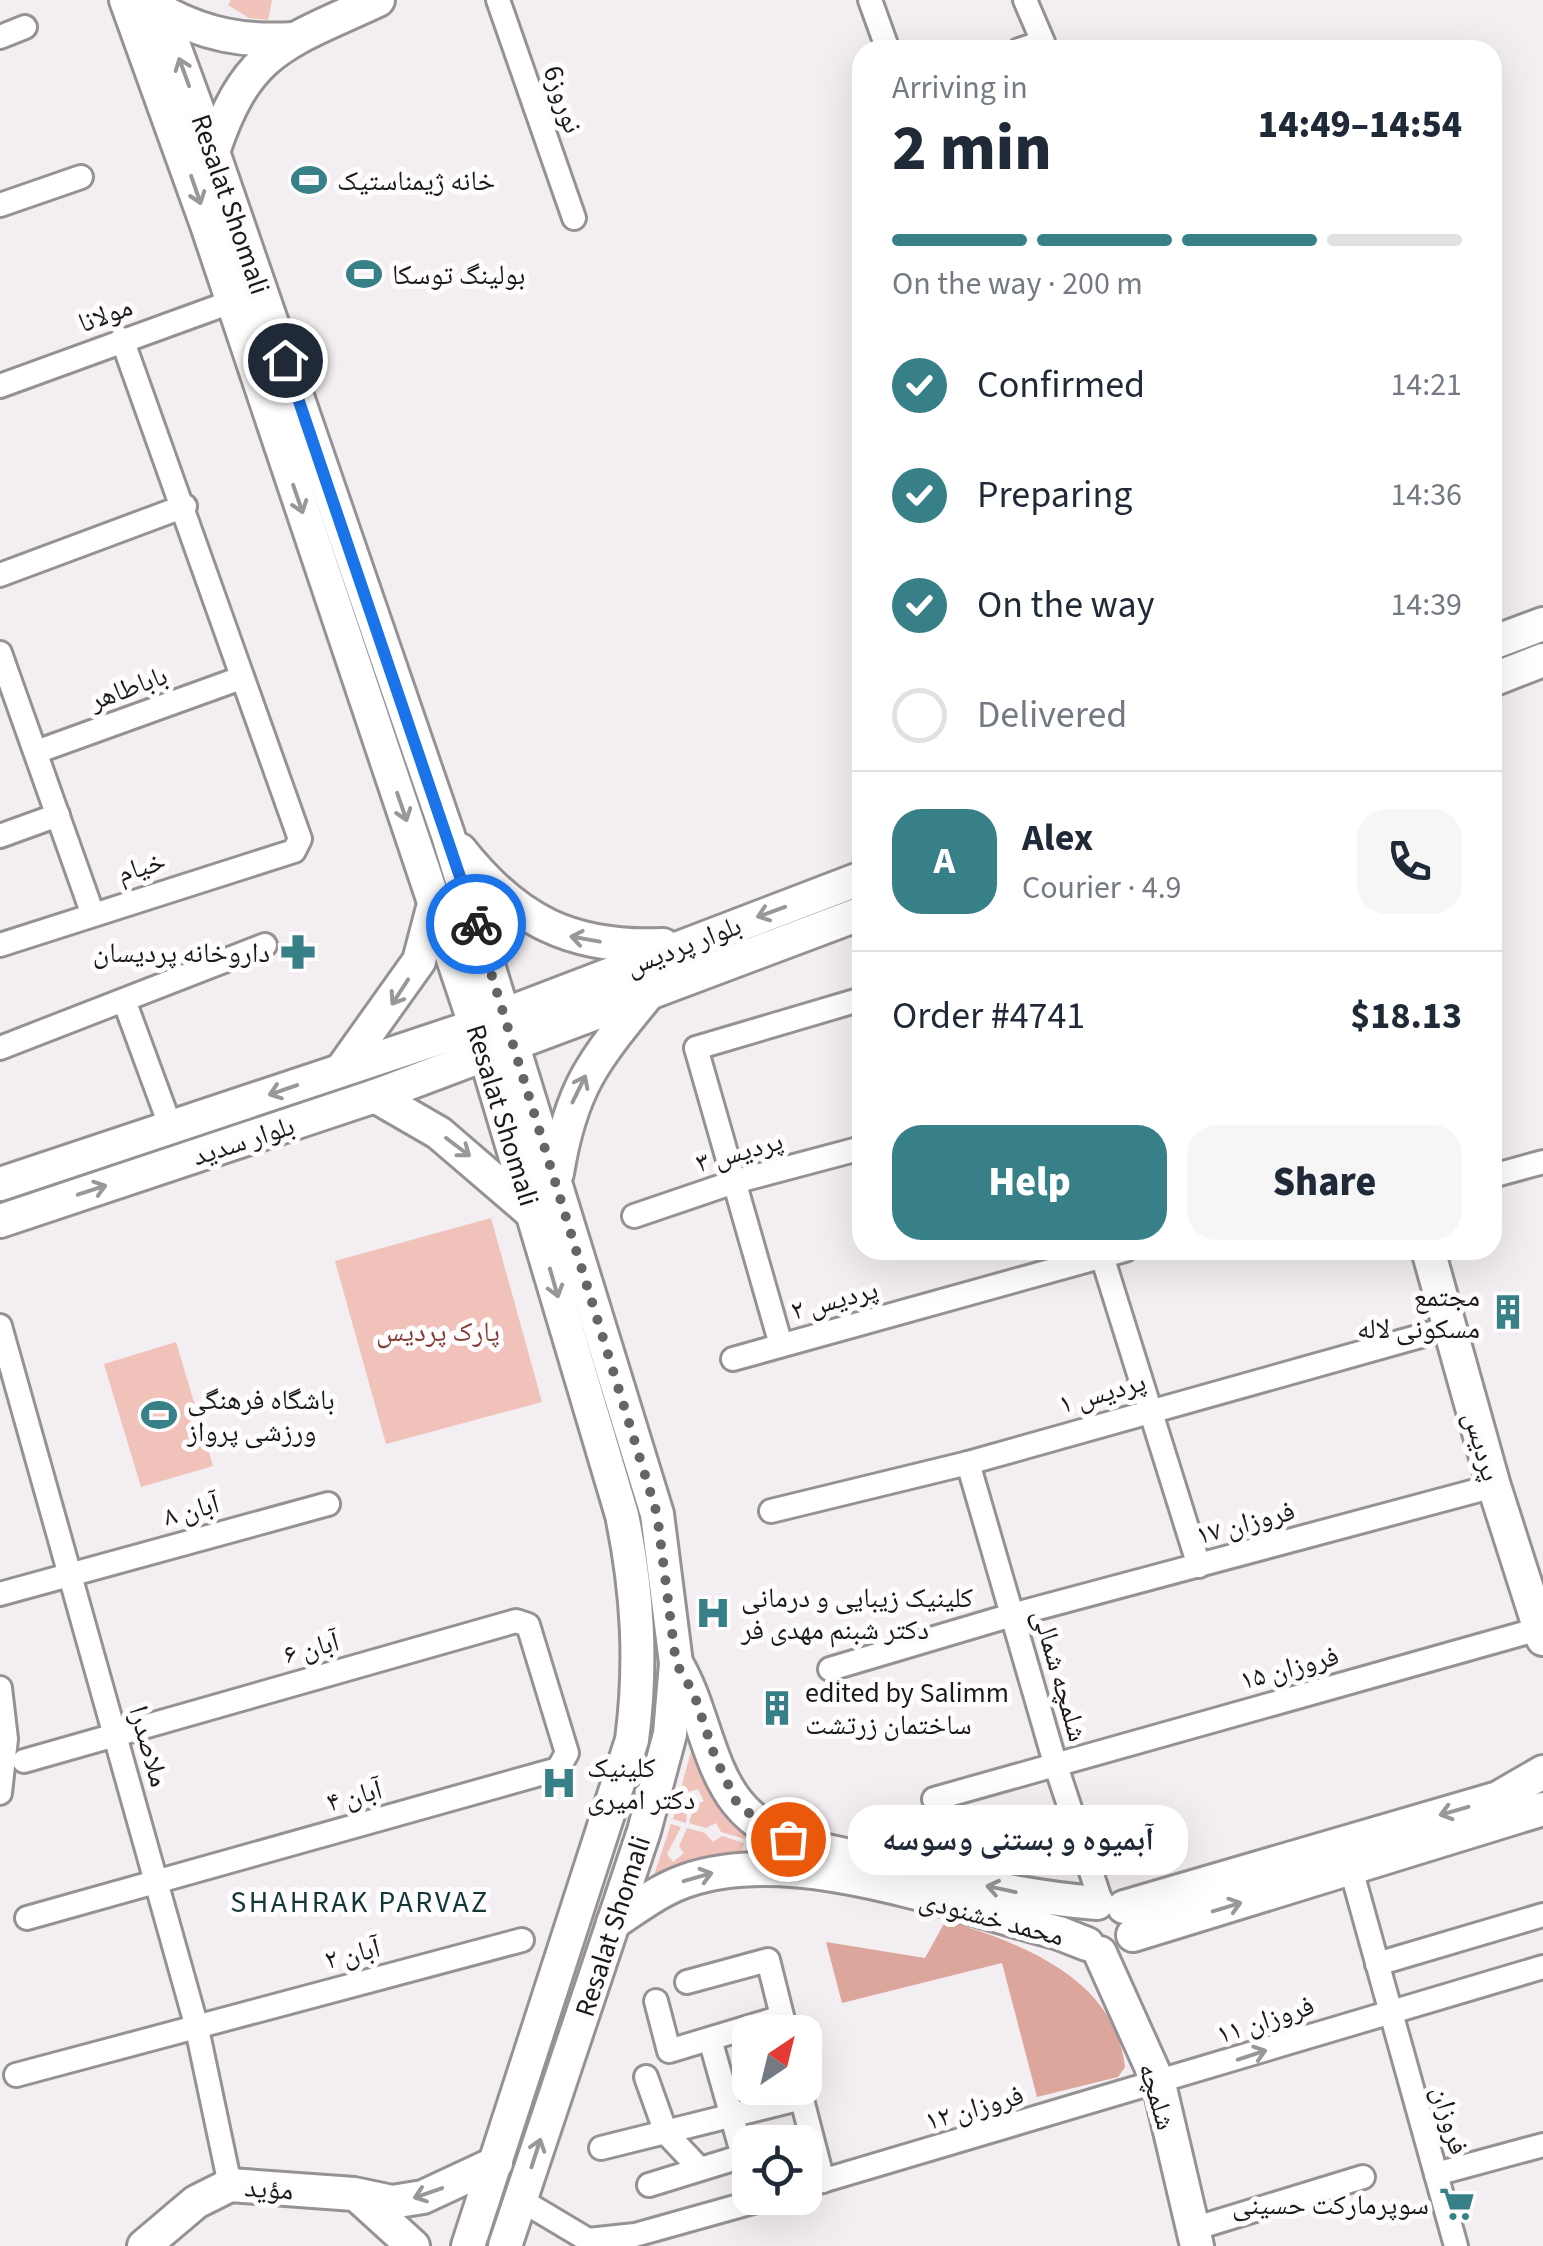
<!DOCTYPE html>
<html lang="en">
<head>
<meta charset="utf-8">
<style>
	body { margin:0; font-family:"Source Sans 3","Noto Naskh Arabic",sans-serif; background:#f6f6f7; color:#1f2937; height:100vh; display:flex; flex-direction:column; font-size:38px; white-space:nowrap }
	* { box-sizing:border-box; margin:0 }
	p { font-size:32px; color:#747a83 }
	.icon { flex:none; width:55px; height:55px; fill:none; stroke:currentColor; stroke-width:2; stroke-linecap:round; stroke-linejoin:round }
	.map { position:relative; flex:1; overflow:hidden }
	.drawer { position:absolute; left:852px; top:40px; width:650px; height:1220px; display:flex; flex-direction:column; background:#fff; border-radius:30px; box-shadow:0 10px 40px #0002 }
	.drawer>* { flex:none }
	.needle { width:65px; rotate:35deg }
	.controls { position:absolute; left:732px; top:2015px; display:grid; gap:20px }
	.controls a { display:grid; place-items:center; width:90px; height:90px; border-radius:20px; background:#fff; box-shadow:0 10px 40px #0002; font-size:50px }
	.pin { position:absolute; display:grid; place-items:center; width:85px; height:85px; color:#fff; margin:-42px; border:5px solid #fff; border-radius:50%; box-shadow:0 2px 10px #0007 }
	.courier { position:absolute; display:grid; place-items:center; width:100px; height:100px; margin:-50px; border:8px solid #1a73e8; border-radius:50%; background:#fff; color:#222; box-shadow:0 2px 12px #0007 }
	.bubble { position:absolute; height:70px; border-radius:30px; background:#fff; box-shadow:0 10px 40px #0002; font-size:32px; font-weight:800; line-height:70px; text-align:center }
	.summary em { font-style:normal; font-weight:800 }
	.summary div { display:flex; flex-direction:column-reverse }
	.summary { display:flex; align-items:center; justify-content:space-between; height:170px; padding:0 40px }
	h1 { font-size:65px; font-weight:800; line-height:75px }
	.bar { display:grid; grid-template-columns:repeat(4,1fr); gap:15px 10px; align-content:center; height:120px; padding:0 40px }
	.bar i { height:12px; border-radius:8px; background:#e0e1e3 }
	.bar .current { background:#388087 }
	.bar p { grid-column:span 4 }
	.line { display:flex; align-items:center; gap:25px; padding:0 40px; border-top:2px solid #e0e1e3 }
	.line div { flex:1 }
	.round { display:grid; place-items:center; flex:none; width:105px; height:105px; border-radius:30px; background:#f6f6f7 }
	ol { padding:0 40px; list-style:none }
	li { display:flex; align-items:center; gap:30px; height:110px }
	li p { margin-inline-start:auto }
	li .icon { padding:10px; border-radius:50%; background:#388087; color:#fff; stroke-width:4 }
	li:last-child { color:#747a83 }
	li i { width:55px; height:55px; border:5px solid #e0e1e3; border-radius:50% }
	.action { display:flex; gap:20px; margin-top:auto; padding:20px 40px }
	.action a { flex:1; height:115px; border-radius:30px; background:#388087; color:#fff; font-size:40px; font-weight:800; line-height:115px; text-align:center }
	.action a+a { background:#f6f6f7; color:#1f2937 }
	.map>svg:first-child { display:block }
	.green { fill:#f0c2ba }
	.forest { fill:#dda69d }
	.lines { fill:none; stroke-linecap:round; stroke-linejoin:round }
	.street-casing { stroke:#969194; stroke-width:28 }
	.secondary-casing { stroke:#969194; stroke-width:38 }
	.street { stroke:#fff; stroke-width:22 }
	.secondary { stroke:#fff; stroke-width:32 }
	.oneway { stroke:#989898 }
	.done { stroke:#676465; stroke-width:10; stroke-dasharray:0 18 }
	.route { stroke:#1a73e8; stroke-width:12 }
	.labels { text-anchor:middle; stroke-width:10; stroke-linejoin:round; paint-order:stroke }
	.street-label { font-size:28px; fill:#1b191a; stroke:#fffcfe }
	.poi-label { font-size:28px; fill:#1b191a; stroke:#fffcfe; text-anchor:start }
	.park-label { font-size:28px; fill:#823d34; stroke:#fffcfe }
	.neighbourhood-label { font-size:30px; letter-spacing:2.5px; fill:#133639; stroke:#fffcfe }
</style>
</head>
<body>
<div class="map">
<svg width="1543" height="2246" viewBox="0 0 1543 2246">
	<rect width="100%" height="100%" fill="#f3eef1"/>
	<g class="green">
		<polygon points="231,0 272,0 268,20 249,18 228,5"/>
		<polygon points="491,1218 542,1402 386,1444 335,1261"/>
		<polygon points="176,1342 213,1466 141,1487 104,1364"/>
		<polygon points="692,1747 715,1798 747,1831 745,1839 721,1832 716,1823 706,1828 689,1823 694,1806 704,1801 698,1789 688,1792 686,1823 673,1819"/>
		<polygon points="671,1824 681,1827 667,1854 673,1862 684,1853 679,1846 687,1828 705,1833 713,1842 722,1836 744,1843 742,1851 652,1881"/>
	</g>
	<path class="forest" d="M 946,1920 C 1019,1943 1115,1977 1125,2067 L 1118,2077 L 1037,2097 L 1002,1963 L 842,2003 L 826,1942 L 925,1958 Z"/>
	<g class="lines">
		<defs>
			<g id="street">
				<polyline points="498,0 574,218"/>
				<polyline points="870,0 888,50"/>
				<polyline points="0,37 25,27"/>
				<polyline points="1019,50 1043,42 1025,0"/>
				<polyline points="0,205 81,177"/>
				<polyline points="0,386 231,302"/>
				<polyline points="0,575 185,506"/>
				<polyline points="0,653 92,912"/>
				<polyline points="36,752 241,678"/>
				<polyline points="0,836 58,815"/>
				<polyline points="0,945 294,851 300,839 122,339"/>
				<polyline points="125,1003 171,1128"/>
				<polyline points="0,1048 265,945"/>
				<polyline points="1492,1176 1543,1162"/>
				<polyline points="634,1216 734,1182 862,1148"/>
				<polyline points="1102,1256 1199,1566"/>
				<polyline points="0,1326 196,2024 230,2185"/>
				<polyline points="781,1345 696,1048 862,999"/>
				<polyline points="733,1359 1125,1250"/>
				<polyline points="968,1463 1055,1763 1101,1902"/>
				<polyline points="771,1511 968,1463 1449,1328"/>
				<polyline points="0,1594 328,1504"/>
				<polyline points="830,1669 1012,1615 1494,1486"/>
				<polyline points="0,1688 6,1739 0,1793"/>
				<polyline points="24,1761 516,1621 528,1625 567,1753 558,1769 27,1918"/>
				<polyline points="934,1799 1539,1629"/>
				<polyline points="1351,1869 1456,2246"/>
				<polyline points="1377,1964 1543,1915"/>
				<polyline points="687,1982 768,1960 786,2032"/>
				<polyline points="656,2001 669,2051 782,2017"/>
				<polyline points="16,2075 522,1940"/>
				<polyline points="646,2077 666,2133 699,2168"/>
				<polyline points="799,2088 823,2181"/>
				<polyline points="601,2148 802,2098"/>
				<polyline points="1436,2174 1543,2145"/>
				<polyline points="649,2185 743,2156 710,2039"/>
				<polyline points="805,2186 1543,1967"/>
				<polyline points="521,2200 588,2240 635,2235 767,2198"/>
				<polyline points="1193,2229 1363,2177"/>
			</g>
			<g id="secondary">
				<path d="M 126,0 L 207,225 L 485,1054 L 622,1515 C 638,1592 642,1663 632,1740 L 468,2246"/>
				<polyline points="157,0 213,152 448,835 657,1514 676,1663 670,1734 644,1831 505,2246"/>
				<path d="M 160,10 C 204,35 244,42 294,39"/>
				<path d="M 213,152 C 247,48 286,43 378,0"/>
				<polyline points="1492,643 1543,624"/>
				<polyline points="1492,680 1543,660"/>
				<path d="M 460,850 C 516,921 572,949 663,945"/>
				<polyline points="342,1069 419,961 434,904"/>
				<polyline points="375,1096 439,1133 531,1212"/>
				<path d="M 557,1173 C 571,1087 594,1060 648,994"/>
				<polyline points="0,1184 475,1026 862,878"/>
				<polyline points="0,1221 375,1096 862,913"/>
				<polyline points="1428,1250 1494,1486 1543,1639"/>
				<path d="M 676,1663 C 702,1706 707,1764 737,1802 C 749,1817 767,1830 785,1838 C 812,1850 845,1854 873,1861 C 947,1879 1022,1897 1097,1903"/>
				<polyline points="1124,1907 1498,1798 1543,1772"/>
				<path d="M 613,1923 C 636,1908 659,1890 685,1881 C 794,1843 950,1905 1059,1933 L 1087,1944"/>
				<polyline points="1133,1935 1543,1809"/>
				<polyline points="1100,1953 1159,2084 1197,2246"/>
				<polyline points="358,2196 413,2246"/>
				<polyline points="144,2246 196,2202 230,2185 354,2194 392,2202 423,2197 496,2163"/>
			</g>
		</defs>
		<use href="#street" class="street-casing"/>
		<use href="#secondary" class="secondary-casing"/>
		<use href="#street" class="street"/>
		<use href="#secondary" class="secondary"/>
	</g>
	<defs><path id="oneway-shaft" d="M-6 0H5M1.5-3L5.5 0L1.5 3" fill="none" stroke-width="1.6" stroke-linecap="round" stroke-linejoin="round" transform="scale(2.5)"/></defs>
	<g class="oneway">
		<use href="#oneway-shaft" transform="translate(184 72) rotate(-110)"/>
		<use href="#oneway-shaft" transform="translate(196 190) rotate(71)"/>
		<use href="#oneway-shaft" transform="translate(298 499) rotate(71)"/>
		<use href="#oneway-shaft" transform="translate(402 807) rotate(71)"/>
		<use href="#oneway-shaft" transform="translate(771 912) rotate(160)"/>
		<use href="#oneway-shaft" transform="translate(585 939) rotate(-170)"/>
		<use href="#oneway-shaft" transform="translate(400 992) rotate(123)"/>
		<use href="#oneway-shaft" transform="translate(579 1089) rotate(-64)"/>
		<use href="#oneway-shaft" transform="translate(283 1090) rotate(161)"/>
		<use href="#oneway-shaft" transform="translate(458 1147) rotate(37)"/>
		<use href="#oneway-shaft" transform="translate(92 1190) rotate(-18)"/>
		<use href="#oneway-shaft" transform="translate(554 1283) rotate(74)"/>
		<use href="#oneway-shaft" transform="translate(1454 1811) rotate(164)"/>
		<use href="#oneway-shaft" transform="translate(698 1877) rotate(-16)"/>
		<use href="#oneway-shaft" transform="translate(1001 1889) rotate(-168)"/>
		<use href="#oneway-shaft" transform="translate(1227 1907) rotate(-17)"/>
		<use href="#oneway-shaft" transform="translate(1252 2055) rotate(-18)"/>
		<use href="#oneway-shaft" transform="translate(536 2153) rotate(-72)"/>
		<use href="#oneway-shaft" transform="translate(428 2193) rotate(161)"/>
	</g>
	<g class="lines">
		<polyline class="done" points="476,924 657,1514 676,1663 694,1694 715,1757 736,1801 762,1825 788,1839"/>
		<polyline class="route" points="285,360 476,924"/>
	</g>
	<defs>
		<symbol id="stadium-bare" viewBox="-9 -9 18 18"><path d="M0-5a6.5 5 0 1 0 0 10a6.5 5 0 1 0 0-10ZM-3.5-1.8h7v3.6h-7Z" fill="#388087" stroke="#fffcfe" stroke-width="2.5" paint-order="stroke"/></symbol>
		<symbol id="pharmacy-bare" viewBox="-9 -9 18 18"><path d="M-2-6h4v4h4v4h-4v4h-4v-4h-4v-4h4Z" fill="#388087" stroke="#fffcfe" stroke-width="2.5" paint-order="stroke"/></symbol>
		<symbol id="building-bare" viewBox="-9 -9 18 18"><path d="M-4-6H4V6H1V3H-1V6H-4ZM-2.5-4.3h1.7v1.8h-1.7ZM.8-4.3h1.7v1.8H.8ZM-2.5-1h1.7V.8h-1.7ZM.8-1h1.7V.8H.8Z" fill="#388087" stroke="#fffcfe" stroke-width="2.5" paint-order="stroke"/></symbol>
		<symbol id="hospital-bare" viewBox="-9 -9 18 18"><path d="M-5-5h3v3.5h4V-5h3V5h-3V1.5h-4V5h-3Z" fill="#388087" stroke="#fffcfe" stroke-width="2.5" paint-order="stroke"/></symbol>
		<symbol id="supermarket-bare" viewBox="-9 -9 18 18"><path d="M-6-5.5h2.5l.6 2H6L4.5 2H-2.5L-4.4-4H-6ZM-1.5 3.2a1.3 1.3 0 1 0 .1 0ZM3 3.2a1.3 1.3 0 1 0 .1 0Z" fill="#388087" stroke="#fffcfe" stroke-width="2.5" paint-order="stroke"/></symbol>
	</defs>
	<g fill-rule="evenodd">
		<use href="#stadium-bare" x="284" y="155" width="50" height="50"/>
		<use href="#stadium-bare" x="339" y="249" width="50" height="50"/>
		<use href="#pharmacy-bare" x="273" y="927" width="50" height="50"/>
		<use href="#building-bare" x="1483" y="1287" width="50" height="50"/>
		<use href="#stadium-bare" x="134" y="1390" width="50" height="50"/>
		<use href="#hospital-bare" x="688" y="1588" width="50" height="50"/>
		<use href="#building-bare" x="752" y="1683" width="50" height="50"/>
		<use href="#hospital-bare" x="534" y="1758" width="50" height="50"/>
		<use href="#supermarket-bare" x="1432" y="2179" width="50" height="50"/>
	</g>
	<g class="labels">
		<g class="street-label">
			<text transform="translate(564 99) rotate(71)" y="10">نوروز6</text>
			<text transform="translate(231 204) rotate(71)" y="10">Resalat Shomali</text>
			<text transform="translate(105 314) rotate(-20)" y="10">مولانا</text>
			<text transform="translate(128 687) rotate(-20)" y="10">باباطاهر</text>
			<text transform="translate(141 866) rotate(-17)" y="10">خیام</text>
			<text transform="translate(683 945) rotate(-21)" y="10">بلوار پردیس</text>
			<text transform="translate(503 1115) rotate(73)" y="10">Resalat Shomali</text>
			<text transform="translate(243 1140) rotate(-18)" y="10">بلوار سدید</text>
			<text transform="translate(739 1151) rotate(-16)" y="10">پردیس ۳</text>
			<text transform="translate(834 1299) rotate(-15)" y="10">پردیس ۲</text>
			<text transform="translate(1102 1392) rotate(-16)" y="10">پردیس ۱</text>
			<text transform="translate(1483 1446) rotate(74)" y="10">پردیس</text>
			<text transform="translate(191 1509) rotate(-15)" y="10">آبان ۸</text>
			<text transform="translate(1245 1522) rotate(-15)" y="10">فروزان ۱۷</text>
			<text transform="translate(311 1647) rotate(-15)" y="10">آبان ۶</text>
			<text transform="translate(1289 1667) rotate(-15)" y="10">فروزان ۱۵</text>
			<text transform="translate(1061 1675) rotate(74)" y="10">شلمچه شمالی</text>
			<text transform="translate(150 1746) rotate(74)" y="10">ملاصدرا</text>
			<text transform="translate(354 1795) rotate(-15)" y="10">آبان ۴</text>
			<text transform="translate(992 1917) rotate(15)" y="10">محمد خشنودی</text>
			<text transform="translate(612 1926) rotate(-72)" y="10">Resalat Shomali</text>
			<text transform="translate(352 1953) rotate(-14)" y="10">آبان ۲</text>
			<text transform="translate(1265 2019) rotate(-18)" y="10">فروزان ۱۱</text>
			<text transform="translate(1158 2096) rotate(73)" y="10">شلمچه</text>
			<text transform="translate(974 2107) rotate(-16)" y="10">فروزان ۱۲</text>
			<text transform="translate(1451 2120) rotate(74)" y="10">فروزان</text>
			<text transform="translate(269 2188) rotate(4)" y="10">مؤید</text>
		</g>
		<g class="poi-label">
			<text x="337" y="190">خانه ژیمناستیک</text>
			<text x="392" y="284">بولینگ توسکا</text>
			<text x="270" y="962" text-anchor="end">داروخانه پردیسان</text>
			<text x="1480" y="1306" text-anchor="end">مجتمع<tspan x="1480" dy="32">مسکونی لاله</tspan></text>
			<text x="187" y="1409">باشگاه فرهنگی<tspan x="187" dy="32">ورزشی پرواز</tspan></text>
			<text x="741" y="1607">کلینیک زیبایی و درمانی<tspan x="741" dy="32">دکتر شبنم مهدی فر</tspan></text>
			<text x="805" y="1702">edited by Salimm<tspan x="805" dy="32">ساختمان زرتشت</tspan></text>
			<text x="587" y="1777">کلینیک<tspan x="587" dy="32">دکتر امیری</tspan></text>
			<text x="1429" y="2214" text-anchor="end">سوپرمارکت حسینی</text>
		</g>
		<g class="park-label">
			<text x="438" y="1341">پارک پردیس</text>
		</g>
		<g class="neighbourhood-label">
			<text x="360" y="1912">SHAHRAK PARVAZ</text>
		</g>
	</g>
</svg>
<div class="controls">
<a><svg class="needle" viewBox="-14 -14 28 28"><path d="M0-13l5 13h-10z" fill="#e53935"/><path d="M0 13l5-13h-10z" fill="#747a83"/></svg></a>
<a><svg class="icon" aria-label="locate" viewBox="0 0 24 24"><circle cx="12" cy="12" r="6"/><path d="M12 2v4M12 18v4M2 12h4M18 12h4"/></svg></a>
</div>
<div class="pin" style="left:788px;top:1839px;background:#ea580c"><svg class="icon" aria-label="bag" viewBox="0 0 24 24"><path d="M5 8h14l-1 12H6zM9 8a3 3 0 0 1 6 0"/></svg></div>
<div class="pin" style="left:285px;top:360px;background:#1f2937"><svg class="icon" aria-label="home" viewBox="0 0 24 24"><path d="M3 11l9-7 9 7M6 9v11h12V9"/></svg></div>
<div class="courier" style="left:476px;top:924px"><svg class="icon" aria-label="bike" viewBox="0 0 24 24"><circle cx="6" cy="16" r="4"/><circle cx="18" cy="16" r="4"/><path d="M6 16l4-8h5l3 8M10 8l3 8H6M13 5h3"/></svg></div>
<div class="bubble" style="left:848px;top:1805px;width:340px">آبمیوه و بستنی وسوسه</div>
<section class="drawer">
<div class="summary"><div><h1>2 min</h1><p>Arriving in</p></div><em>14:49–14:54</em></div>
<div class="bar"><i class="current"></i><i class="current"></i><i class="current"></i><i></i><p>On the way · 200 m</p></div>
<ol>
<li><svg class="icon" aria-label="check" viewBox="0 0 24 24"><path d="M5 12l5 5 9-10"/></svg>Confirmed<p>14:21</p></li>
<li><svg class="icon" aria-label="check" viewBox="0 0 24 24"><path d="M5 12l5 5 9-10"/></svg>Preparing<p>14:36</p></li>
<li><svg class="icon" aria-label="check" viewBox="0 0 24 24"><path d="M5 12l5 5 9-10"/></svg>On the way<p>14:39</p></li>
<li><i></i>Delivered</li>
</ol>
<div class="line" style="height:180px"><b class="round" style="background:#388087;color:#fff">A</b><div><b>Alex</b><p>Courier · 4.9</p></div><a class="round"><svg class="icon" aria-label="phone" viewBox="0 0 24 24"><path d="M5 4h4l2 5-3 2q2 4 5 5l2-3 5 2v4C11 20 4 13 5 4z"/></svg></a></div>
<div class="line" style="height:130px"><div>Order #4741</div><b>$18.13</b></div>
<div class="action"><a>Help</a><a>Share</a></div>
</section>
</div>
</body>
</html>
